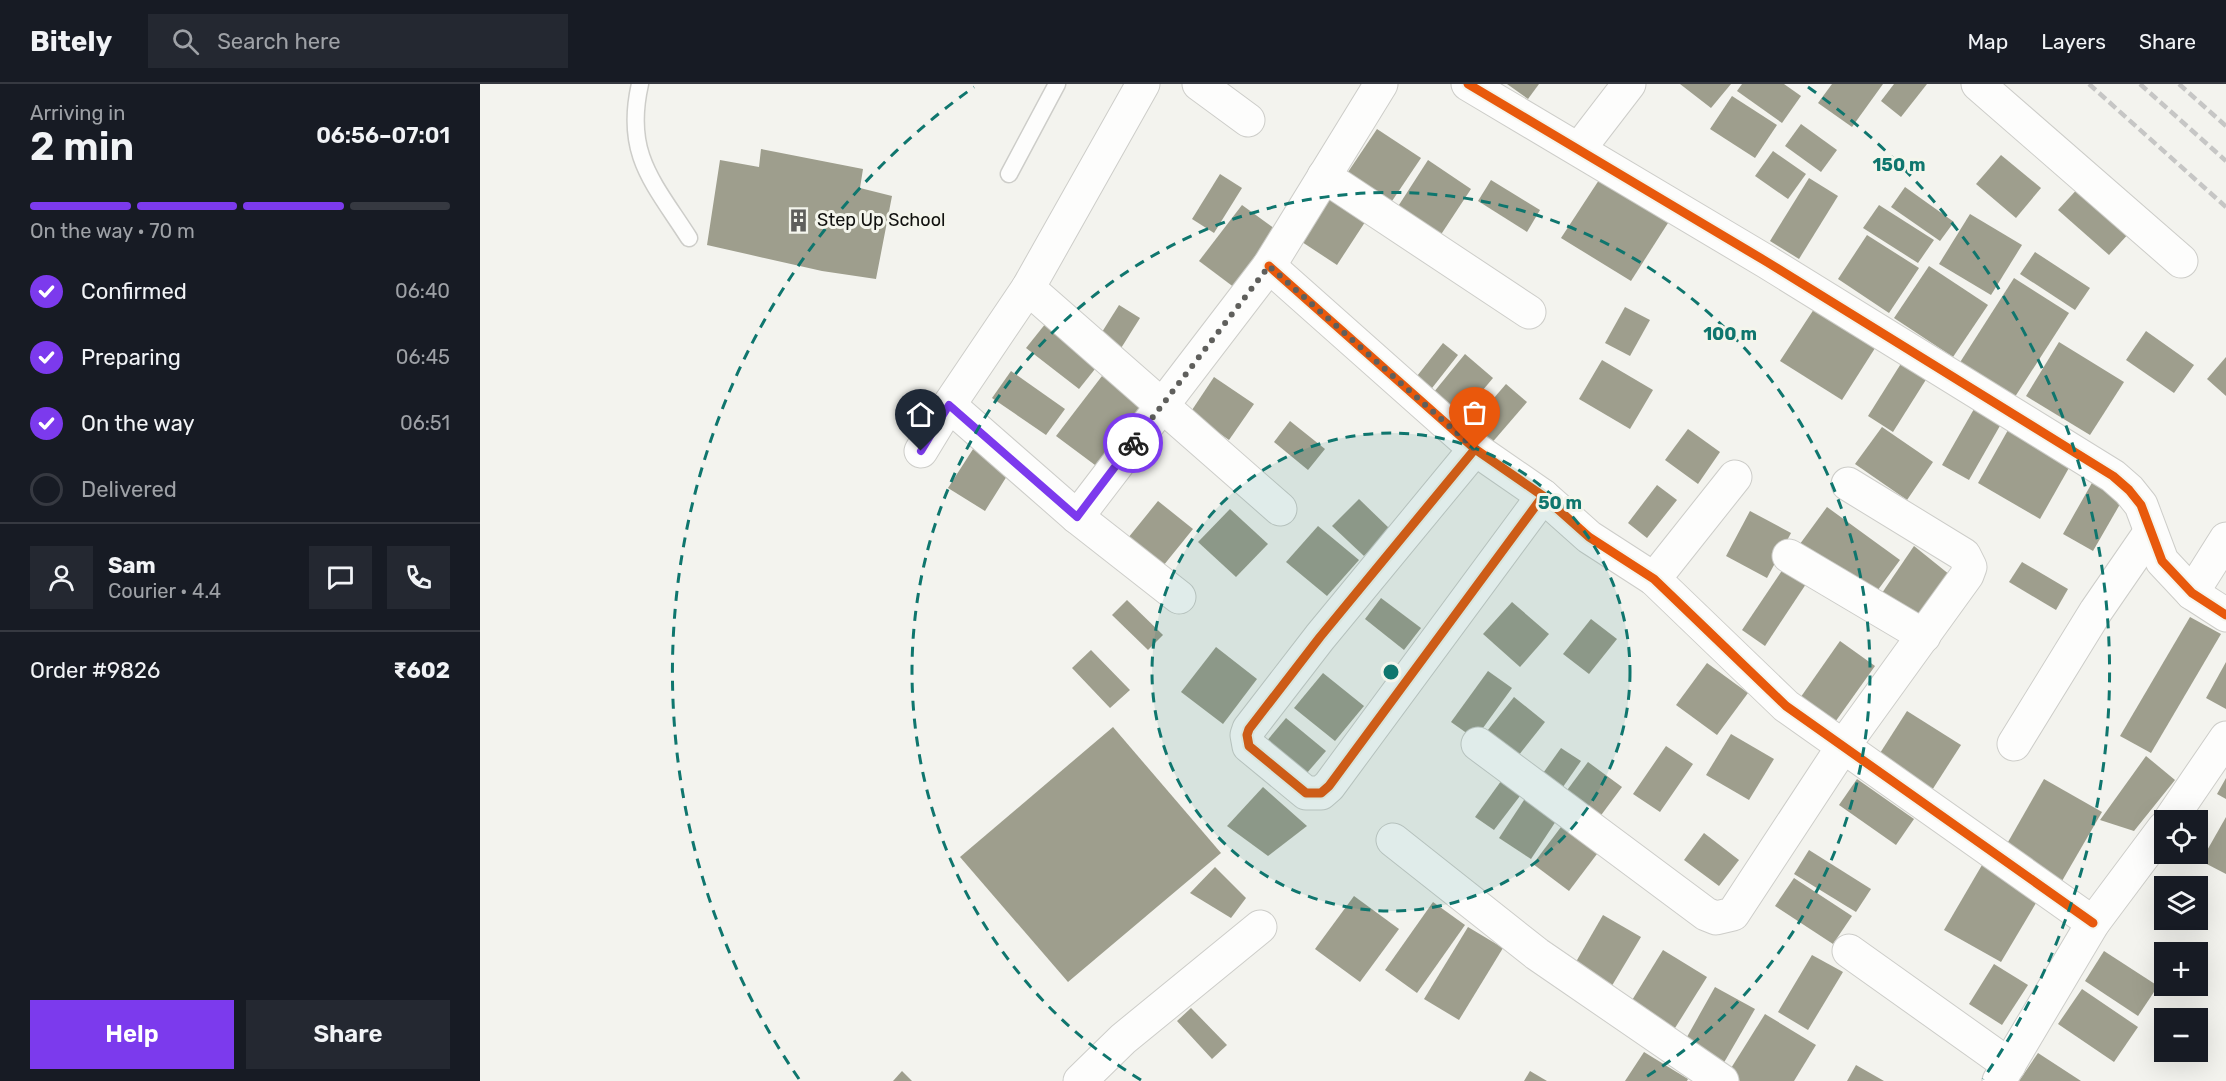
<!DOCTYPE html>
<html lang="en">
<head>
<meta charset="utf-8">
<style>
	body { margin:0; font-family:Rubik,sans-serif; background:#242831; color:#f1f3f6; height:100vh; display:flex; flex-direction:column; font-size:22px; white-space:nowrap }
	* { box-sizing:border-box; margin:0 }
	p { font-size:20px; color:#9ea1a6 }
	.icon { flex:none; width:33px; height:33px; fill:none; stroke:currentColor; stroke-width:2; stroke-linecap:round; stroke-linejoin:round }
	.map { position:relative; flex:1; overflow:hidden }
	.details { display:flex; flex-direction:column; background:#171b24; width:480px }
	.details>* { flex:none }
	.fabs { position:absolute; left:1674px; top:726px; display:grid; gap:12px }
	.fabs a { display:grid; place-items:center; width:54px; height:54px; border-radius:0px; background:#171b24; box-shadow:0 6px 24px #0002; font-size:30px }
	.pin { position:absolute; display:grid; place-items:center; width:51px; height:51px; color:#fff; margin:-62px -26px; border-radius:50% 50% 50% 0; rotate:-45deg; box-shadow:0 0 6px #0007 }
	.pin .icon { rotate:45deg }
	.courier { position:absolute; display:grid; place-items:center; width:60px; height:60px; margin:-30px; border:4px solid #7c3aed; border-radius:50%; background:#fff; color:#222; box-shadow:0 2px 8px #0007 }
	.summary em { font-style:normal; font-weight:600 }
	.summary div { display:flex; flex-direction:column-reverse }
	.summary { display:flex; align-items:center; justify-content:space-between; height:102px; padding:0 30px }
	h1 { font-size:39px; font-weight:600; line-height:45px }
	.bar { display:grid; grid-template-columns:repeat(4,1fr); gap:9px 6px; align-content:center; height:72px; padding:0 30px }
	.bar i { height:8px; border-radius:4px; background:#363941 }
	.bar .current { background:#7c3aed }
	.bar p { grid-column:span 4 }
	.line { display:flex; align-items:center; gap:15px; padding:0 30px; border-top:2px solid #363941 }
	.line div { flex:1 }
	.round { display:grid; place-items:center; flex:none; width:63px; height:63px; border-radius:0px; background:#242831 }
	ol { padding:0 30px; list-style:none }
	li { display:flex; align-items:center; gap:18px; height:66px }
	li p { margin-inline-start:auto }
	li .icon { padding:6px; border-radius:50%; background:#7c3aed; color:#fff; stroke-width:4 }
	li:last-child { color:#9ea1a6 }
	li i { width:33px; height:33px; border:3px solid #363941; border-radius:50% }
	.button { display:flex; gap:12px; margin-top:auto; padding:12px 30px }
	.button a { flex:1; height:69px; border-radius:0px; background:#7c3aed; color:#fff; font-size:24px; font-weight:600; line-height:69px; text-align:center }
	.button a+a { background:#242831; color:#f1f3f6 }
	header { display:flex; align-items:center; gap:36px; box-sizing:border-box; height:84px; padding:0 30px; background:#171b24; border-bottom:2px solid #363941 }
	header strong { font-size:28px }
	nav { display:flex; gap:33px; margin-inline-start:auto; font-size:21px }
	.search { width:420px; height:54px; background:#242831; display:flex; align-items:center; gap:15px; box-sizing:border-box; padding:0 21px; border-radius:0px; color:#9ea1a6; font-size:22px }
	main { display:flex; flex:1; min-height:0 }
	.map>svg:first-child { display:block }
	.building { fill:#9e9e8d }
	.lines { fill:none; stroke-linecap:round; stroke-linejoin:round }
	.service-casing { stroke:#cdcdc9; stroke-width:19 }
	.minor-casing { stroke:#cdcdc9; stroke-width:35 }
	.service { stroke:#fdfdfc; stroke-width:16 }
	.minor { stroke:#fdfdfc; stroke-width:33 }
	.rail { stroke:#c6c6c5; stroke-width:4.5; stroke-dasharray:9 4.5; stroke-linecap:butt }
	.cycleway-casing { stroke:#f4f5ec; stroke-width:13 }
	.cycleway { stroke:#e8590c; stroke-width:9 }
	.done { stroke:#5f5f5c; stroke-width:6; stroke-dasharray:0 10.8 }
	.route { stroke:#7c3aed; stroke-width:8 }
	.ring { fill:none; stroke:#0f766e; stroke-width:3; stroke-dasharray:10 8 }
	.labels { text-anchor:middle; stroke-width:6; stroke-linejoin:round; paint-order:stroke }
	.poi-label { font-size:18px; fill:#10100e; stroke:#f4f5ec; text-anchor:start }
	.centre { fill:#0f766e; stroke:#f4f5ec; stroke-width:3 }
	.ring-label { font-size:18px; text-anchor:middle; font-weight:bold; fill:#0f766e; stroke:#f4f5ec; stroke-width:6; stroke-linejoin:round; paint-order:stroke }
</style>
</head>
<body>
<header>
<strong>Bitely</strong>
<div class="search"><svg class="icon" aria-label="search" viewBox="0 0 24 24"><circle cx="10" cy="10" r="6"/><path d="M15 15l6 6"/></svg>Search here</div>
<nav><a>Map</a><a>Layers</a><a>Share</a></nav>
</header>
<main>
<section class="details">
<div class="summary"><div><h1>2 min</h1><p>Arriving in</p></div><em>06:56–07:01</em></div>
<div class="bar"><i class="current"></i><i class="current"></i><i class="current"></i><i></i><p>On the way · 70 m</p></div>
<ol>
<li><svg class="icon" aria-label="check" viewBox="0 0 24 24"><path d="M5 12l5 5 9-10"/></svg>Confirmed<p>06:40</p></li>
<li><svg class="icon" aria-label="check" viewBox="0 0 24 24"><path d="M5 12l5 5 9-10"/></svg>Preparing<p>06:45</p></li>
<li><svg class="icon" aria-label="check" viewBox="0 0 24 24"><path d="M5 12l5 5 9-10"/></svg>On the way<p>06:51</p></li>
<li><i></i>Delivered</li>
</ol>
<div class="line" style="height:108px"><a class="round"><svg class="icon" aria-label="person" viewBox="0 0 24 24"><circle cx="12" cy="8" r="4"/><path d="M4 21q1-7 8-7t8 7"/></svg></a><div><b>Sam</b><p>Courier · 4.4</p></div><a class="round"><svg class="icon" aria-label="chat" viewBox="0 0 24 24"><path d="M4 5h16v11H9l-5 4z"/></svg></a><a class="round"><svg class="icon" aria-label="phone" viewBox="0 0 24 24"><path d="M5 4h4l2 5-3 2q2 4 5 5l2-3 5 2v4C11 20 4 13 5 4z"/></svg></a></div>
<div class="line" style="height:78px"><div>Order #9826</div><b>₹602</b></div>
<div class="button"><a>Help</a><a>Share</a></div>
</section>
<div class="map">
<svg width="1746" height="997" viewBox="0 0 1746 997">
	<rect width="100%" height="100%" fill="#f3f3ee"/>
	<g class="building">
		<polygon points="1027,0 1059,0 1048,15"/>
		<polygon points="1200,0 1251,0 1231,24"/>
		<polygon points="1262,0 1304,0 1321,12 1302,39 1257,7"/>
		<polygon points="1352,0 1403,0 1372,43 1338,19"/>
		<polygon points="1414,0 1447,0 1421,33 1401,17"/>
		<polygon points="1252,12 1297,41 1275,74 1230,45"/>
		<polygon points="1321,40 1357,66 1341,88 1305,62"/>
		<polygon points="897,45 941,74 910,120 866,91"/>
		<polygon points="281,65 383,85 380,104 412,112 396,195 342,187 227,161 240,76 279,83"/>
		<polygon points="1293,67 1326,90 1308,115 1275,92"/>
		<polygon points="1521,71 1561,104 1536,134 1496,100"/>
		<polygon points="948,76 991,105 960,152 917,124"/>
		<polygon points="740,90 762,104 734,149 712,135"/>
		<polygon points="1329,94 1358,112 1319,175 1290,157"/>
		<polygon points="1011,96 1060,126 1047,148 998,117"/>
		<polygon points="1119,96 1188,139 1151,197 1081,154"/>
		<polygon points="1601,101 1651,147 1629,171 1578,126"/>
		<polygon points="1425,103 1474,138 1460,157 1411,123"/>
		<polygon points="850,107 889,132 857,181 819,156"/>
		<polygon points="762,121 802,150 759,207 719,177"/>
		<polygon points="1399,121 1454,156 1438,179 1383,144"/>
		<polygon points="1490,130 1542,161 1511,211 1459,180"/>
		<polygon points="1387,151 1439,184 1409,229 1358,195"/>
		<polygon points="1555,168 1610,204 1595,226 1540,190"/>
		<polygon points="1449,182 1508,221 1473,273 1414,234"/>
		<polygon points="1534,194 1589,229 1531,319 1477,283"/>
		<polygon points="639,221 660,234 638,269 617,256"/>
		<polygon points="1336,222 1397,261 1362,316 1300,277"/>
		<polygon points="1145,223 1170,236 1150,272 1125,259"/>
		<polygon points="570,234 623,275 599,305 546,264"/>
		<polygon points="1666,247 1714,281 1694,309 1646,276"/>
		<polygon points="1579,258 1644,298 1610,351 1546,312"/>
		<polygon points="963,259 978,271 945,313 930,301"/>
		<polygon points="985,270 1013,294 977,337 949,314"/>
		<polygon points="1746,273 1746,312 1727,295"/>
		<polygon points="1122,276 1173,306 1150,345 1099,315"/>
		<polygon points="1422,278 1447,294 1413,348 1388,332"/>
		<polygon points="531,287 585,325 566,351 512,314"/>
		<polygon points="622,292 665,324 619,384 576,352"/>
		<polygon points="734,293 774,320 749,356 710,329"/>
		<polygon points="1026,300 1047,318 1004,368 983,350"/>
		<polygon points="1494,325 1521,340 1489,396 1462,381"/>
		<polygon points="810,337 845,365 828,386 794,358"/>
		<polygon points="1532,339 1594,375 1560,435 1498,399"/>
		<polygon points="1402,343 1453,378 1427,416 1375,380"/>
		<polygon points="1208,345 1240,368 1218,400 1185,376"/>
		<polygon points="495,362 532,384 505,427 468,404"/>
		<polygon points="1617,390 1647,408 1613,467 1583,450"/>
		<polygon points="1177,401 1197,416 1167,454 1148,439"/>
		<polygon points="879,415 910,445 884,472 852,442"/>
		<polygon points="678,417 713,445 679,487 644,459"/>
		<polygon points="1347,423 1420,476 1389,518 1317,464"/>
		<polygon points="750,425 788,460 756,493 718,458"/>
		<polygon points="1270,427 1311,449 1287,494 1246,472"/>
		<polygon points="838,442 879,476 847,512 806,478"/>
		<polygon points="1434,462 1475,495 1446,536 1402,509"/>
		<polygon points="1542,478 1588,505 1576,526 1529,498"/>
		<polygon points="1305,482 1328,497 1285,562 1262,546"/>
		<polygon points="901,514 941,544 924,566 885,535"/>
		<polygon points="647,516 683,551 668,566 632,531"/>
		<polygon points="1032,518 1069,550 1040,583 1003,550"/>
		<polygon points="1710,533 1741,550 1671,669 1640,652"/>
		<polygon points="1111,535 1137,555 1109,590 1083,570"/>
		<polygon points="1360,557 1395,582 1353,641 1318,617"/>
		<polygon points="736,563 777,595 743,640 701,608"/>
		<polygon points="611,566 650,606 630,624 592,584"/>
		<polygon points="1746,578 1746,625 1726,614"/>
		<polygon points="1227,579 1268,609 1237,651 1196,621"/>
		<polygon points="1008,587 1032,604 995,655 971,638"/>
		<polygon points="843,589 884,622 855,657 814,624"/>
		<polygon points="1034,613 1065,638 1031,681 1000,656"/>
		<polygon points="1427,627 1481,661 1447,714 1393,680"/>
		<polygon points="806,634 846,667 820,697 780,665"/>
		<polygon points="633,643 741,769 588,898 480,773"/>
		<polygon points="1251,650 1294,675 1269,716 1226,691"/>
		<polygon points="1186,662 1213,680 1180,728 1153,710"/>
		<polygon points="1081,664 1101,677 1076,713 1056,699"/>
		<polygon points="1666,672 1695,696 1654,747 1620,736"/>
		<polygon points="1108,678 1142,703 1116,738 1082,713"/>
		<polygon points="1024,693 1043,708 1014,746 995,733"/>
		<polygon points="1746,694 1746,715 1737,710"/>
		<polygon points="1377,695 1434,735 1416,761 1359,721"/>
		<polygon points="1564,695 1622,728 1582,797 1524,765"/>
		<polygon points="783,703 827,742 788,772 747,742"/>
		<polygon points="1046,713 1078,734 1051,775 1019,754"/>
		<polygon points="1746,733 1746,790 1721,777"/>
		<polygon points="1084,739 1120,766 1089,807 1053,780"/>
		<polygon points="1224,749 1259,776 1239,802 1204,776"/>
		<polygon points="1329,766 1391,805 1376,828 1314,790"/>
		<polygon points="1502,781 1559,814 1521,878 1464,846"/>
		<polygon points="735,783 766,814 751,834 710,809"/>
		<polygon points="1314,794 1372,832 1353,860 1295,822"/>
		<polygon points="874,812 919,845 880,898 835,865"/>
		<polygon points="953,818 985,841 937,909 905,886"/>
		<polygon points="1123,831 1161,853 1130,905 1093,883"/>
		<polygon points="988,843 1023,864 979,936 944,915"/>
		<polygon points="1183,866 1227,893 1190,952 1146,926"/>
		<polygon points="1624,867 1678,902 1658,932 1605,897"/>
		<polygon points="1332,871 1363,888 1328,946 1298,928"/>
		<polygon points="1514,880 1548,901 1522,941 1489,920"/>
		<polygon points="1235,903 1275,925 1242,982 1203,960"/>
		<polygon points="1602,905 1658,943 1634,978 1578,940"/>
		<polygon points="711,924 747,961 732,975 697,937"/>
		<polygon points="1285,930 1336,961 1314,997 1260,997 1248,989"/>
		<polygon points="1164,968 1208,995 1207,997 1145,997"/>
		<polygon points="1558,969 1601,997 1539,997"/>
		<polygon points="1376,981 1404,997 1367,997"/>
		<polygon points="422,987 432,997 413,997"/>
		<polygon points="1050,987 1067,997 1044,997"/>
	</g>
	<g class="lines">
		<defs>
			<g id="service">
				<path d="M 160,0 C 144,70 173,98 209,154"/>
				<polyline points="529,90 577,0"/>
			</g>
			<g id="minor">
				<polyline points="719,0 768,36"/>
				<polyline points="988,0 1287,178 1633,392 1649,406 1661,421 1682,477 1712,509 1746,531"/>
				<polyline points="1498,0 1701,177"/>
				<polyline points="1099,65 1149,0"/>
				<polyline points="844,92 1049,228"/>
				<polyline points="789,182 995,365 1063,412 1109,453 1174,495 1306,622 1613,839"/>
				<polyline points="548,204 800,425"/>
				<polyline points="469,321 597,433 699,513"/>
				<polyline points="995,365 840,553 769,645 767,651 769,662 826,709 841,709 849,702 1063,412"/>
				<polyline points="441,367 469,321 548,204 663,0"/>
				<polyline points="597,433 789,182 901,0"/>
				<polyline points="1309,472 1444,552"/>
				<polyline points="1174,495 1255,393"/>
				<polyline points="1712,509 1746,455"/>
				<polyline points="998,660 1226,830 1236,834 1253,830 1362,664 1487,491 1490,483 1484,471 1368,400"/>
				<polyline points="1534,660 1616,527 1669,450"/>
				<polyline points="1690,736 1746,654"/>
				<polyline points="913,756 1057,870 1242,997"/>
				<polyline points="1369,867 1529,981"/>
				<polyline points="600,997 643,955 780,843"/>
				<polyline points="1519,997 1613,839 1684,744"/>
			</g>
		</defs>
		<use href="#service" class="service-casing"/>
		<use href="#minor" class="minor-casing"/>
		<use href="#service" class="service"/>
		<use href="#minor" class="minor"/>
		<g class="rail">
			<polyline points="1609,0 1746,123"/>
			<polyline points="1660,0 1746,77"/>
			<polyline points="1699,0 1746,42"/>
		</g>
		<defs>
			<g id="cycleway">
				<polyline points="988,0 1287,178 1633,392 1649,406 1661,421 1682,477 1712,509 1746,531"/>
				<polyline points="789,182 995,365 1063,412 1109,453 1174,495 1306,622 1613,839"/>
				<polyline points="995,365 840,553 769,645 767,651 769,662 826,709 841,709 849,702 1063,412"/>
			</g>
		</defs>
		<use href="#cycleway" class="cycleway-casing"/>
		<use href="#cycleway" class="cycleway"/>
	</g>
	<g class="lines">
		<polyline class="done" points="653,359 789,182 995,365"/>
		<polyline class="route" points="441,367 469,321 597,433 653,359"/>
	</g>
	<circle cx="911" cy="588" r="239" fill="#0f766e" fill-opacity=".12"/>
	<g class="ring">
		<circle cx="911" cy="588" r="239"/>
		<path d="M661 996A479 479 0 1 1 1161 996"/>
		<path d="M319 995A718 718 0 0 1 494 3M1328 3A718 718 0 0 1 1503 995"/>
	</g>
	<defs>
		<symbol id="building-bare" viewBox="-9 -9 18 18"><path d="M-4-6H4V6H1V3H-1V6H-4ZM-2.5-4.3h1.7v1.8h-1.7ZM.8-4.3h1.7v1.8H.8ZM-2.5-1h1.7V.8h-1.7ZM.8-1h1.7V.8H.8Z" fill="#5f5f5c" stroke="#f4f5ec" stroke-width="2.5" paint-order="stroke"/></symbol>
	</defs>
	<g fill-rule="evenodd">
		<use href="#building-bare" x="302" y="120" width="33" height="33"/>
	</g>
	<g class="labels">
		<g class="poi-label">
			<text x="337" y="142">Step Up School</text>
		</g>
	</g>
	<circle cx="911" cy="588" r="9" class="centre"/>
	<g class="ring-label">
		<text x="1419" y="87">150 m</text>
		<text x="1250" y="256">100 m</text>
		<text x="1080" y="425">50 m</text>
	</g>
</svg>
<div class="fabs">
<a><svg class="icon" aria-label="locate" viewBox="0 0 24 24"><circle cx="12" cy="12" r="6"/><path d="M12 2v4M12 18v4M2 12h4M18 12h4"/></svg></a>
<a><svg class="icon" aria-label="layers" viewBox="0 0 24 24"><path d="M12 4l9 5-9 5-9-5zM3 14l9 5 9-5"/></svg></a>
<a>+</a>
<a>−</a>
</div>
<div class="pin" style="left:995px;top:365px;background:#ea580c"><svg class="icon" aria-label="bag" viewBox="0 0 24 24"><path d="M5 8h14l-1 12H6zM9 8a3 3 0 0 1 6 0"/></svg></div>
<div class="pin" style="left:441px;top:367px;background:#1f2937"><svg class="icon" aria-label="home" viewBox="0 0 24 24"><path d="M3 11l9-7 9 7M6 9v11h12V9"/></svg></div>
<div class="courier" style="left:653px;top:359px"><svg class="icon" aria-label="bike" viewBox="0 0 24 24"><circle cx="6" cy="16" r="4"/><circle cx="18" cy="16" r="4"/><path d="M6 16l4-8h5l3 8M10 8l3 8H6M13 5h3"/></svg></div>
</div>
</main>
</body>
</html>
